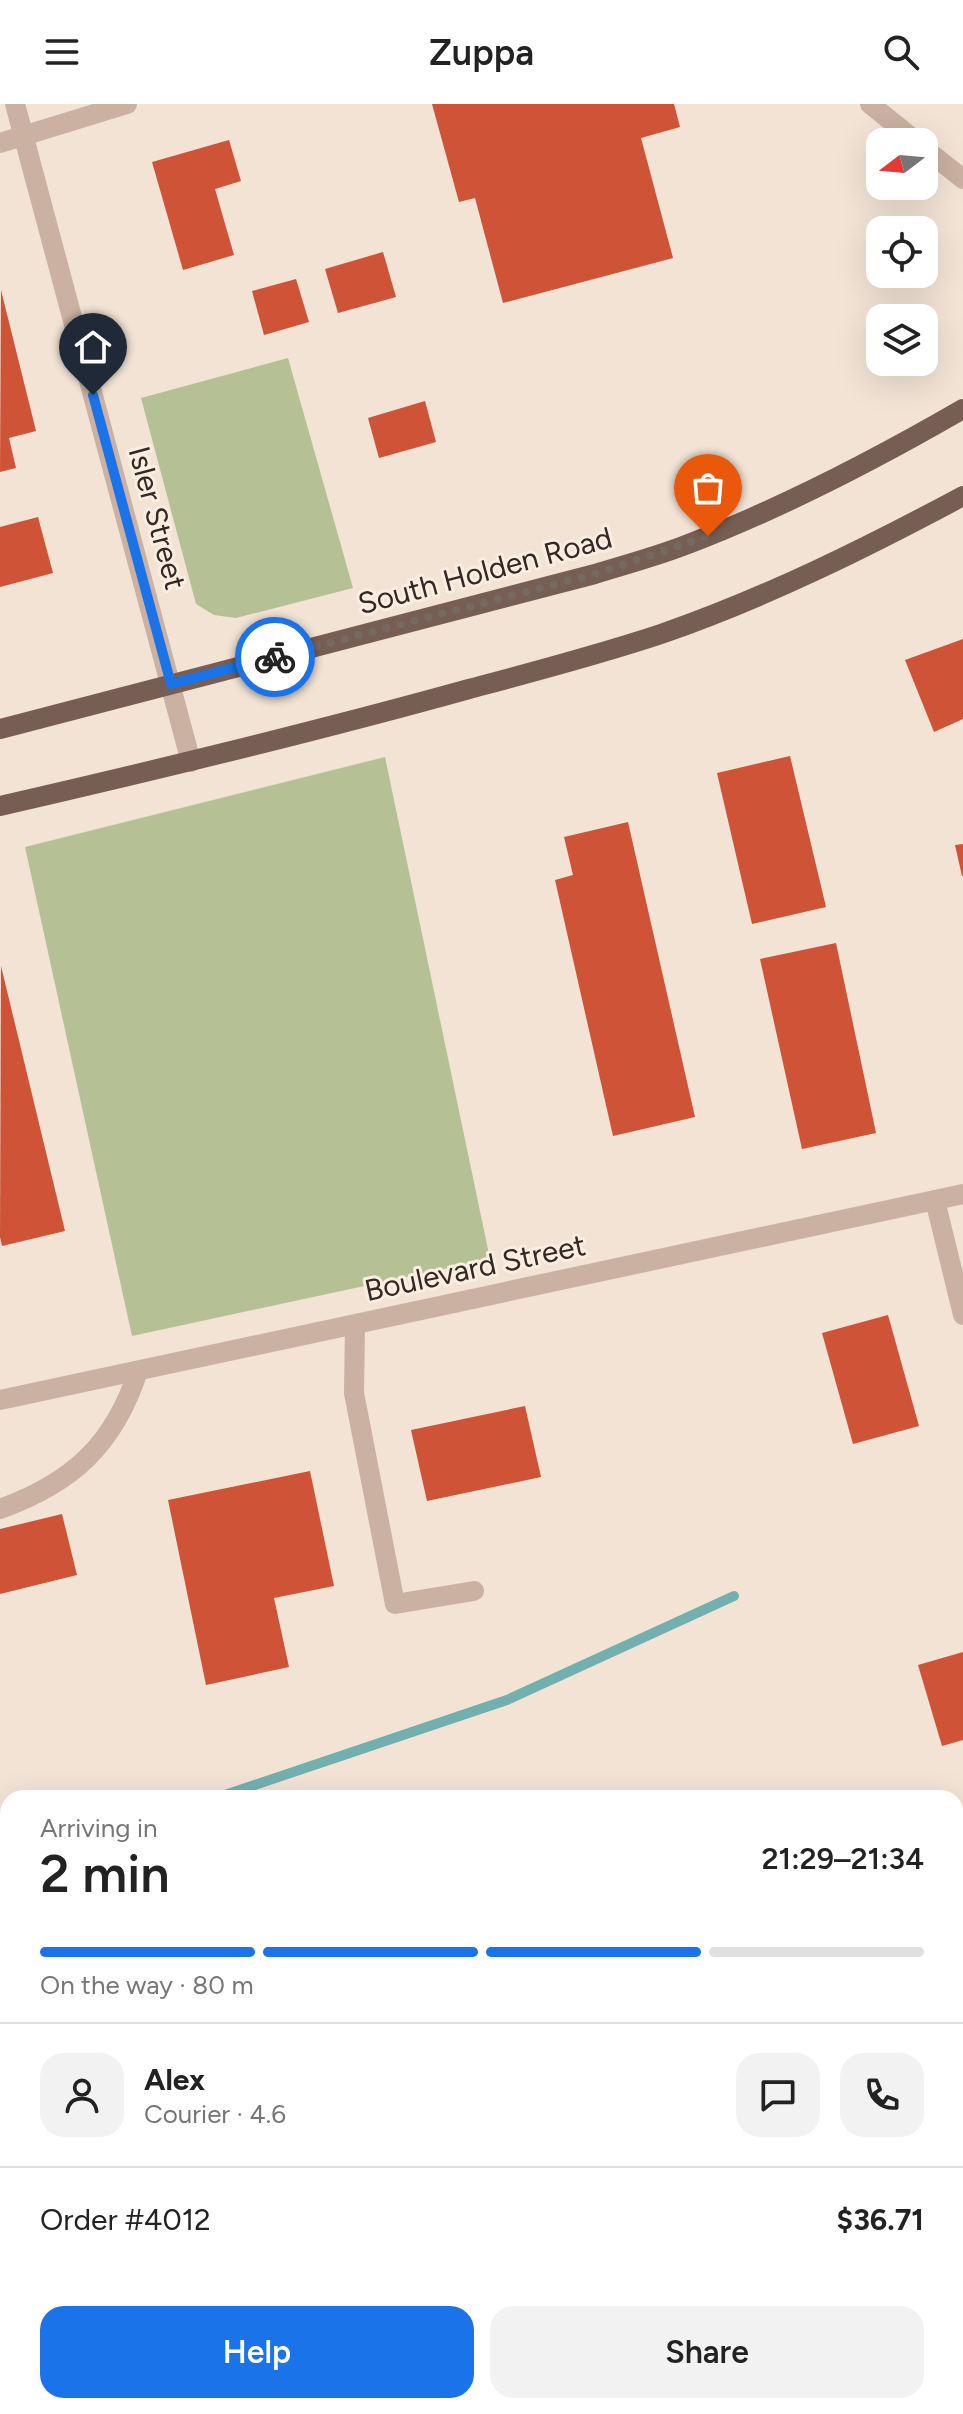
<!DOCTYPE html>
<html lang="en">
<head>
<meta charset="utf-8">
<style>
	body { margin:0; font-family:Figtree,sans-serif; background:#f2f2f2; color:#222; height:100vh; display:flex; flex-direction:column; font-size:30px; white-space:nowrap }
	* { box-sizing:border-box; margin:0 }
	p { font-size:26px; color:#767676 }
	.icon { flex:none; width:44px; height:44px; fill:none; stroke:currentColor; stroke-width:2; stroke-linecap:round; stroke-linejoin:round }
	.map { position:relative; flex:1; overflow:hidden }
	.details { position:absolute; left:0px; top:1686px; width:964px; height:624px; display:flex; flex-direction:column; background:#fff; border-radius:24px 24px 0 0; box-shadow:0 8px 32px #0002 }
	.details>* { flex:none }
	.needle { width:52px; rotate:254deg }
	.fabs { position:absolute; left:866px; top:24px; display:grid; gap:16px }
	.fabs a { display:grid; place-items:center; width:72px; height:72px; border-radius:16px; background:#fff; box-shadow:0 8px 32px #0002; font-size:40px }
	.pin { position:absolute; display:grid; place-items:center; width:68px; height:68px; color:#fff; margin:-82px -34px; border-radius:50% 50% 50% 0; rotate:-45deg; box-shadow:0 0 8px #0007 }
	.pin .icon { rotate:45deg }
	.courier { position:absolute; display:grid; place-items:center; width:80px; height:80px; margin:-40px; border:6px solid #1a73e8; border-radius:50%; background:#fff; color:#222; box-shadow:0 2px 10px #0007 }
	.overview em { font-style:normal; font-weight:600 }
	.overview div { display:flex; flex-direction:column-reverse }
	.overview { display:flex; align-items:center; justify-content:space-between; height:136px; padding:0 40px }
	h1 { font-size:52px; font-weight:600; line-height:60px }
	.bar { display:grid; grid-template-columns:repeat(4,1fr); gap:12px 8px; align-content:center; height:96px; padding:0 40px }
	.bar i { height:10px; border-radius:6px; background:#e0e0e0 }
	.bar .on { background:#1a73e8 }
	.bar p { grid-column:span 4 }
	.line { display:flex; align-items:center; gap:20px; padding:0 40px; border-top:2px solid #e0e0e0 }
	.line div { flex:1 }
	.round { display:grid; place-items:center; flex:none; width:84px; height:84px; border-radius:24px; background:#f2f2f2 }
	.cta { display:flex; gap:16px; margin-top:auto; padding:16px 40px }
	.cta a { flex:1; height:92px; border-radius:24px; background:#1a73e8; color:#fff; font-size:32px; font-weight:600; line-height:92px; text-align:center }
	.cta a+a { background:#f2f2f2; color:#222 }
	header { display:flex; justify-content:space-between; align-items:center; height:104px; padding:0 40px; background:#fff; font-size:36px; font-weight:600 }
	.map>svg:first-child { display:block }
	.green { fill:#b5c194 }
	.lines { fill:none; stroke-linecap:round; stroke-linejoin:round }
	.stream { stroke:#72b0af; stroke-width:10 }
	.building { fill:#ce5337 }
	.minor { stroke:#cab1a1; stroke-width:20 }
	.major { stroke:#775e54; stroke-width:20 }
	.done { stroke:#766962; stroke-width:8; stroke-dasharray:0 14.4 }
	.route { stroke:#1a73e8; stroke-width:10 }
	.labels { text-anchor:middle; stroke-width:6; stroke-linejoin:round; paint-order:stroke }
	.street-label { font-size:30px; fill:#342824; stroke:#faede1 }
</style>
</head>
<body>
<header><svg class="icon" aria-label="menu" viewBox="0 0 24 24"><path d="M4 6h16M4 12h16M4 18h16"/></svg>Zuppa<svg class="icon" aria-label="search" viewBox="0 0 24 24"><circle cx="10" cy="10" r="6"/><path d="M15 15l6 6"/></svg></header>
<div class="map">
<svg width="963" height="2310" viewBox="0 0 963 2310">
	<rect width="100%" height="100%" fill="#f2e3d5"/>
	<g class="green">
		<polygon points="288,254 353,484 236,514 214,511 196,500 141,294"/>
		<polygon points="385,653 490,1155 132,1232 25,743"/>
	</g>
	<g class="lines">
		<g class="stream">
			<polyline points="216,1694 507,1596 734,1492"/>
			<polyline points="0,1763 8,1761"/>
		</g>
	</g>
	<g class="building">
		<polygon points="432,0 674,0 680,23 641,34 673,154 503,199 475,94 459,98"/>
		<polygon points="229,36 241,77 215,85 234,151 183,166 152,58"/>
		<polygon points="383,148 396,193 338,209 325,165"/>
		<polygon points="296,175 309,218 264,231 252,187"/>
		<polygon points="1,186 36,327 9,334 16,364 0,368"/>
		<polygon points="425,297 436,338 379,354 368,314"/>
		<polygon points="38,413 53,469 0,483 0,423"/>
		<polygon points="963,535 963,615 934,628 905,556"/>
		<polygon points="790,652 826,803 752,820 717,669"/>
		<polygon points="628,718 695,1013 613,1032 555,776 573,771 564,733"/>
		<polygon points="963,740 963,772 962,772 955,741"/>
		<polygon points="836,839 876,1029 802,1045 760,855"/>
		<polygon points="1,862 65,1127 2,1142 0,1133"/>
		<polygon points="888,1211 919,1322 853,1340 822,1229"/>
		<polygon points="525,1302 541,1373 427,1397 411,1326"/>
		<polygon points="310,1367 334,1482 274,1494 289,1563 206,1581 168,1396"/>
		<polygon points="62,1410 77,1471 0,1490 0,1425"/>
		<polygon points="963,1548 963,1636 942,1642 918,1561"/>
		<polygon points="0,2171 8,2198 8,2302 35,2302 37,2310 0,2310"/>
		<polygon points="194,2302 326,2302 357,2309 192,2310"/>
		<polygon points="375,2302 427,2302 458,2309 373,2310"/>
		<polygon points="599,2302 703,2302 702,2310 598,2310"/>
		<polygon points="753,2302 858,2302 857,2310 752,2310"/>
	</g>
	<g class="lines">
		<g class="minor">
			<polyline points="15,0 191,658"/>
			<polyline points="870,0 917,38"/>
			<polyline points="0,39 127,0"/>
			<polyline points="924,44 963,75"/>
			<polyline points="935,1096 963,1211"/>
			<polyline points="355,1221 354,1289 395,1500 474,1487"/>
			<polyline points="0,1296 963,1090"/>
			<path d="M 0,1405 C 72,1379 114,1341 138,1267"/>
			<polyline points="956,1828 963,1827"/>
			<polyline points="0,2023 8,2022"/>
			<polyline points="956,2265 963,2263"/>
			<polyline points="103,2302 107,2310"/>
			<polyline points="897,2310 903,2302"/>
		</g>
		<g class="major">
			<path d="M 0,625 L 595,470 C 624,461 654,453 683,442 C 781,405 873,357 963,305"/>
			<path d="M 0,702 C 157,666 314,628 469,585 C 533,568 598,551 661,530 C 765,494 866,444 963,392"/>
		</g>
	</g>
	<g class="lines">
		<polyline class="done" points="275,553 595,470 708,432"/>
		<polyline class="route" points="93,291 171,580 275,553"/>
	</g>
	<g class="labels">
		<g class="street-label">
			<text transform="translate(157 414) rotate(75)" y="10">Isler Street</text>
			<text transform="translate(485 467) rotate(-15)" y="10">South Holden Road</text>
			<text transform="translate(475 1164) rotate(-12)" y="10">Boulevard Street</text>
		</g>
	</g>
</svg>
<div class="fabs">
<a><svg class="needle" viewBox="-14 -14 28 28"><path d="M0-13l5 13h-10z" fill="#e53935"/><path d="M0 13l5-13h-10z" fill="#767676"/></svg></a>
<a><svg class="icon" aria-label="locate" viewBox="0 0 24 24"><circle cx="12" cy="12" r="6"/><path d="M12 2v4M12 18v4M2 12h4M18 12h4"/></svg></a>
<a><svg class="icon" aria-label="layers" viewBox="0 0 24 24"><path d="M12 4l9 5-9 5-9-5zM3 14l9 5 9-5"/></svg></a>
</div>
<div class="pin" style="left:708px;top:432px;background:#ea580c"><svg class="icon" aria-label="bag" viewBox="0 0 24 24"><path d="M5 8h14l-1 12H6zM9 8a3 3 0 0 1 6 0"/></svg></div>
<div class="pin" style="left:93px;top:291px;background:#1f2937"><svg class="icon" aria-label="home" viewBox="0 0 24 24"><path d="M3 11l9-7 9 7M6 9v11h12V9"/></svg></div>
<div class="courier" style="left:275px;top:553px"><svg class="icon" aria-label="bike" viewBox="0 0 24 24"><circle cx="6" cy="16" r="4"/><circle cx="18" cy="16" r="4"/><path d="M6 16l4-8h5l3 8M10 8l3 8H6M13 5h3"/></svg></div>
<section class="details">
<div class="overview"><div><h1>2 min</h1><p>Arriving in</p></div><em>21:29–21:34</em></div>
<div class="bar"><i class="on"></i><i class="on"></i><i class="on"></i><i></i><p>On the way · 80 m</p></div>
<div class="line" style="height:144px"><a class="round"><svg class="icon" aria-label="person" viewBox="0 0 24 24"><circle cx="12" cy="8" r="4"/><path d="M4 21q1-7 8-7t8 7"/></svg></a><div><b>Alex</b><p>Courier · 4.6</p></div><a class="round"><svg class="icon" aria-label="chat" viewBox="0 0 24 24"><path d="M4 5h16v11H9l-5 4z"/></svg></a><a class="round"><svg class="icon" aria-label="phone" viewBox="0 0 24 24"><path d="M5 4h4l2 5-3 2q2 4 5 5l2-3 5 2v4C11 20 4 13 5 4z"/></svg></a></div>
<div class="line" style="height:104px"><div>Order #4012</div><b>$36.71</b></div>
<div class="cta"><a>Help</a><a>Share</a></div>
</section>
</div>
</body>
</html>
